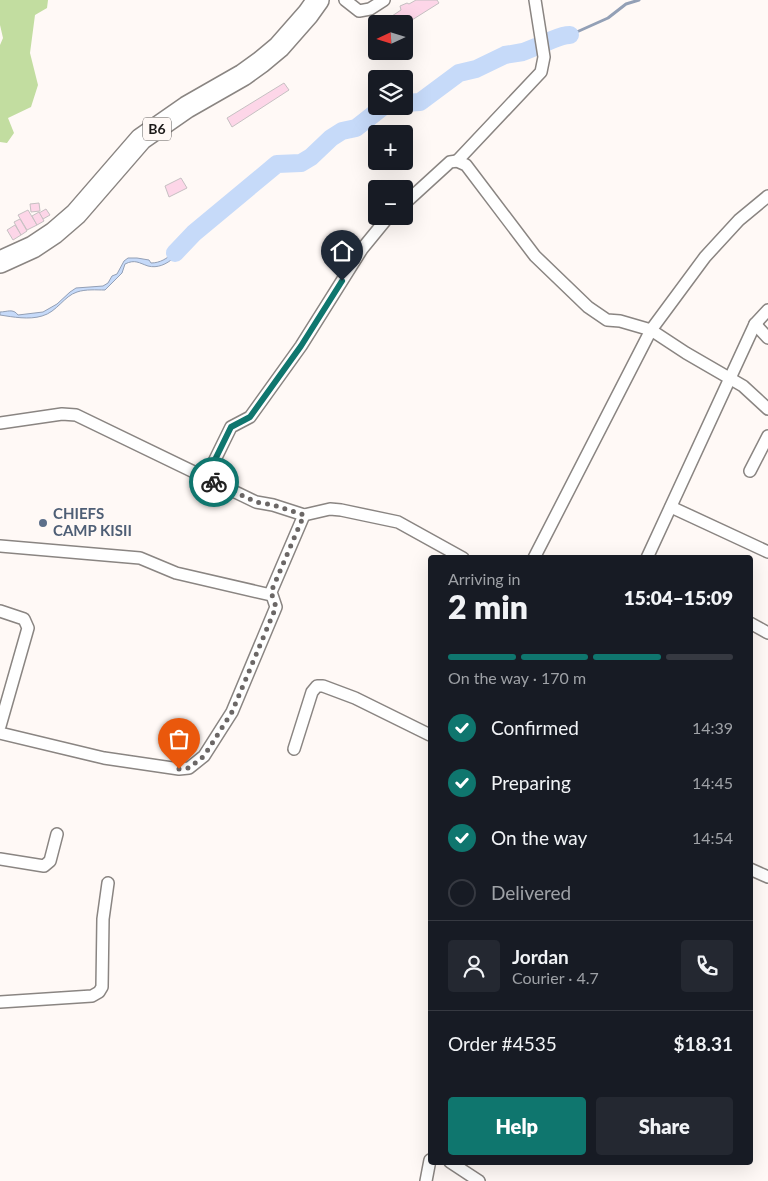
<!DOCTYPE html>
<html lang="en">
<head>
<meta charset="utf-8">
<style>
	body { margin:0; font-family:Lato,sans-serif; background:#242831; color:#f1f3f6; height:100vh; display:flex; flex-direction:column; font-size:19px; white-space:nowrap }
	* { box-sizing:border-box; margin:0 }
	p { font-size:16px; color:#9ea1a6 }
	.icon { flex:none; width:28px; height:28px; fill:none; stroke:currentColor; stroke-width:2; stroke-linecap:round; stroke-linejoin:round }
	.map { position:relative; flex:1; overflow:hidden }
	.details { position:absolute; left:428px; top:555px; width:325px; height:610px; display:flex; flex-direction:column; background:#171b24; border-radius:5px; box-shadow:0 5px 20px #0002 }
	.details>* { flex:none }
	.needle { width:32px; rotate:266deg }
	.tools { position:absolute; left:368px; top:15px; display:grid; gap:10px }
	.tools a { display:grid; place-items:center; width:45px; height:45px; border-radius:5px; background:#171b24; box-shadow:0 5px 20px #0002; font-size:25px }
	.pin { position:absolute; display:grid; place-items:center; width:42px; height:42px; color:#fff; margin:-51px -21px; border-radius:50% 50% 50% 0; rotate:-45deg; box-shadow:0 0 5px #0007 }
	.pin .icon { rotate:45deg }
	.courier { position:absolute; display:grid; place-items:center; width:50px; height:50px; margin:-25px; border:4px solid #0f766e; border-radius:50%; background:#fff; color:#222; box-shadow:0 1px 6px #0007 }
	.head em { font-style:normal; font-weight:800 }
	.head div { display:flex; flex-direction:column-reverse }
	.head { display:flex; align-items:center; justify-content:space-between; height:85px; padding:0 20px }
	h1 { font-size:32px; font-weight:800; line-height:38px }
	.bar { display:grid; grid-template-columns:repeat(4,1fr); gap:8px 5px; align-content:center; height:60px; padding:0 20px }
	.bar i { height:6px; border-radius:4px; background:#363941 }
	.bar .selected { background:#0f766e }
	.bar p { grid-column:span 4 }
	.line { display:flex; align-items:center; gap:12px; padding:0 20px; border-top:1px solid #363941 }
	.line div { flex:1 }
	.round { display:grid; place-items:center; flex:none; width:52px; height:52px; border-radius:5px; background:#242831 }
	ol { padding:0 20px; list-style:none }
	li { display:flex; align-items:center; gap:15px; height:55px }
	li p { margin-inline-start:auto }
	li .icon { padding:5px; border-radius:50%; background:#0f766e; color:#fff; stroke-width:4 }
	li:last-child { color:#9ea1a6 }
	li i { width:28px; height:28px; border:2px solid #363941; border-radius:50% }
	.primary-button { display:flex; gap:10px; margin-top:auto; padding:10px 20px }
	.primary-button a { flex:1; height:58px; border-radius:5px; background:#0f766e; color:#fff; font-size:20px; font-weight:800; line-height:58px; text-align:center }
	.primary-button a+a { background:#242831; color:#f1f3f6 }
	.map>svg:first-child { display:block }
	.green { fill:#c2dda0 }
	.water { fill:#c6daf9; stroke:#93a0b6 }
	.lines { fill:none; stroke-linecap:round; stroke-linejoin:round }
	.stream { stroke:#93a0b6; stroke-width:3 }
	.river { stroke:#c6daf9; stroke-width:18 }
	.building { fill:#fdd6e8; stroke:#c6c0c2 }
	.street-casing { stroke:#8a8582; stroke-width:14 }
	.highway-casing { stroke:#8a8582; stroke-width:24 }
	.street { stroke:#fff; stroke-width:11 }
	.highway { stroke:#fff; stroke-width:21 }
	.done { stroke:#6b6766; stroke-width:5; stroke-dasharray:0 9 }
	.route { stroke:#0f766e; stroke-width:6 }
	.service-dot { fill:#5c6f8a; stroke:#fff9f6; stroke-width:2 }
	.labels { text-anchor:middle; stroke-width:4.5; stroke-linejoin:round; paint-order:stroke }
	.shield { fill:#fff9f6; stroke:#5f5c5b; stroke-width:1 }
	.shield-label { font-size:14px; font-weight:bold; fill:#1b1918 }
	.service-label { font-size:15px; font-weight:bold; fill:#4e5e75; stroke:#fff9f6; text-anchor:start }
</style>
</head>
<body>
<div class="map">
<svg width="768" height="1181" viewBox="0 0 768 1181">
	<rect width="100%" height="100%" fill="#fff9f6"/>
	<polygon class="green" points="0,0 48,0 47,8 35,15 30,53 38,85 31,107 8,118 14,133 7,143 0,142 0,45 3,38 0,25"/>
	<path class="water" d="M 191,235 C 184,249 167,271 148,266 C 139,263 135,259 125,264 L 122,273 L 105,290 C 96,290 86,289 77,292 C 64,296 57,312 42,316 C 29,320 13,317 0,315 L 0,312 C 7,312 13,308 18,315 L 43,312 L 57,304 L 70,292 L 76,288 L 103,286 L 108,283 L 112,276 L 117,274 L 124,261 L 128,258 L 137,258 L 149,260 L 151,263 C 169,263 179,245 191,235 Z"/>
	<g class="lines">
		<polyline class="stream" points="570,35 608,18 626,4 639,0"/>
		<g class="river">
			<path d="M 547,42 C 555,39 561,35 570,35"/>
			<polyline points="404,103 420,102 459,73 476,69 505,55 523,52 538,46"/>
			<polyline points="175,253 194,233 277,164 301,163 311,157 331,138 342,131 356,128 384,106"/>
		</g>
	</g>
	<g class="building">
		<polygon points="416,0 437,0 439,3 404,25 396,24 392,16 401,10 400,6 407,3 409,4"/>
		<polygon points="284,83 289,90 232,127 227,118"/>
		<polygon points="181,178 187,188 169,197 165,186"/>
		<polygon points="39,203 40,211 31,212 30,204"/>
		<polygon points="46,209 50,215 43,219 39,213"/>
		<polygon points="28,210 37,225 27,230 18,215"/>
		<polygon points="39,212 44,221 37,225 32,216"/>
		<polygon points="20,219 27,231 21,235 14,222"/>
		<polygon points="15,225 21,235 13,240 7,230"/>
	</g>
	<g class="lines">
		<defs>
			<g id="street">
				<polyline points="345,0 359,11 370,9 384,0"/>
				<polyline points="457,161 541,72 544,57 535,0"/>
				<polyline points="404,204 450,162 457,161 466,165 535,256 588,307 607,320 620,321 651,330 686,353 743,386 768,409"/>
				<polyline points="755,324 768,338"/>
				<polyline points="0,423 62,414 76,415 256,502 273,505 304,515 330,509 341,510 398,522 463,558"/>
				<polyline points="750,471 768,436"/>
				<polyline points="206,478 231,427 250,417 301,346 362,249 389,216"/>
				<polyline points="671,507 768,552"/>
				<polyline points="0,546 140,558 176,573 271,595"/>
				<polyline points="534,558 651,330 705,257 739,220 768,196"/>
				<polyline points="647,558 755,324 768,310"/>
				<polyline points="0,611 24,619 28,628 0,726"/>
				<polyline points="750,623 768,633"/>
				<polyline points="0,733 104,758 179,769 189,768 204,756 232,712 276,607 271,592 304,515"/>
				<polyline points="294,749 312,692 317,686 323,686 355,698 430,735"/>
				<polyline points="0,859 44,866 50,861 57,834"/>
				<polyline points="750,869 768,877"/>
				<polyline points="0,1002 92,996 99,992 102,987 103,919 108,883"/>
				<polyline points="450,1162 479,1181"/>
				<polyline points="426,1181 430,1160"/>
			</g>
			<polyline id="highway" points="0,262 33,247 54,233 76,214 141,139 187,107 243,75 261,62 279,47 308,14 318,0"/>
		</defs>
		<use href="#street" class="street-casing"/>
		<use href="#highway" class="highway-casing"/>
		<use href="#street" class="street"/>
		<use href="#highway" class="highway"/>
	</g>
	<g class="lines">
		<polyline class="done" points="179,769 189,768 204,756 232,712 276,607 271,592 304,515 273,505 256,502 214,482"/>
		<polyline class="route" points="214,482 206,478 231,427 250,417 301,346 342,281"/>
	</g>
	<circle class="service-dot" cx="43" cy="523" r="5"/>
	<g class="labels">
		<rect class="shield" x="143" y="117.5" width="28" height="23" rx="4"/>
		<g class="shield-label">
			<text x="157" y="134">B6</text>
		</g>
		<g class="service-label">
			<text x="53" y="519">CHIEFS<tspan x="53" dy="17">CAMP KISII</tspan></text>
		</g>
	</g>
</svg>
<div class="tools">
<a><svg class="needle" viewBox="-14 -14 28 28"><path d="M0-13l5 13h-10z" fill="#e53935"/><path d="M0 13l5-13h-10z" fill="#9ea1a6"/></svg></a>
<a><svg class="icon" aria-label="layers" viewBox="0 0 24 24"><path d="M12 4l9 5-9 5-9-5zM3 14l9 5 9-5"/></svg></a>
<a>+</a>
<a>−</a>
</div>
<div class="pin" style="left:179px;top:769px;background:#ea580c"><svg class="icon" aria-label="bag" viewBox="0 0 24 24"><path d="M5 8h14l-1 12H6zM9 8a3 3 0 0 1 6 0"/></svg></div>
<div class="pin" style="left:342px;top:281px;background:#1f2937"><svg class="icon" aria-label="home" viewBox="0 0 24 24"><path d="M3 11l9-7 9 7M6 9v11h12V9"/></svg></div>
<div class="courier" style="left:214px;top:482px"><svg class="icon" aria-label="bike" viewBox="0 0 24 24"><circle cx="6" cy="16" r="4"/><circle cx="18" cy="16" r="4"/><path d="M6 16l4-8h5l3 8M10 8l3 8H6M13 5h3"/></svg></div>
<section class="details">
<div class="head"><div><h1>2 min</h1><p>Arriving in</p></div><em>15:04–15:09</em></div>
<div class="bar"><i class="selected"></i><i class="selected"></i><i class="selected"></i><i></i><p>On the way · 170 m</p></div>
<ol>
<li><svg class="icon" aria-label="check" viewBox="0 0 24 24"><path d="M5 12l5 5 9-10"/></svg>Confirmed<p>14:39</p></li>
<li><svg class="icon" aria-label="check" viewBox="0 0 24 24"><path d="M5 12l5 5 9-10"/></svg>Preparing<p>14:45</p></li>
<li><svg class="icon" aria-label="check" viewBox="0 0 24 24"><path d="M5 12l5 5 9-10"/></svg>On the way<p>14:54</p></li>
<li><i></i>Delivered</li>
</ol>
<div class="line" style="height:90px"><a class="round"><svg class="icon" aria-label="person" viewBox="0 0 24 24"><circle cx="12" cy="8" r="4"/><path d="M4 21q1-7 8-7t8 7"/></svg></a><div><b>Jordan</b><p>Courier · 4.7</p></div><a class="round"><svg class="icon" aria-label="phone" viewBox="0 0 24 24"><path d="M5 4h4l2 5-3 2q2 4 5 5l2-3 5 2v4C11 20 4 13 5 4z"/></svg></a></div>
<div class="line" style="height:65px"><div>Order #4535</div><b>$18.31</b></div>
<div class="primary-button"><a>Help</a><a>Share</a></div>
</section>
</div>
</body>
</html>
